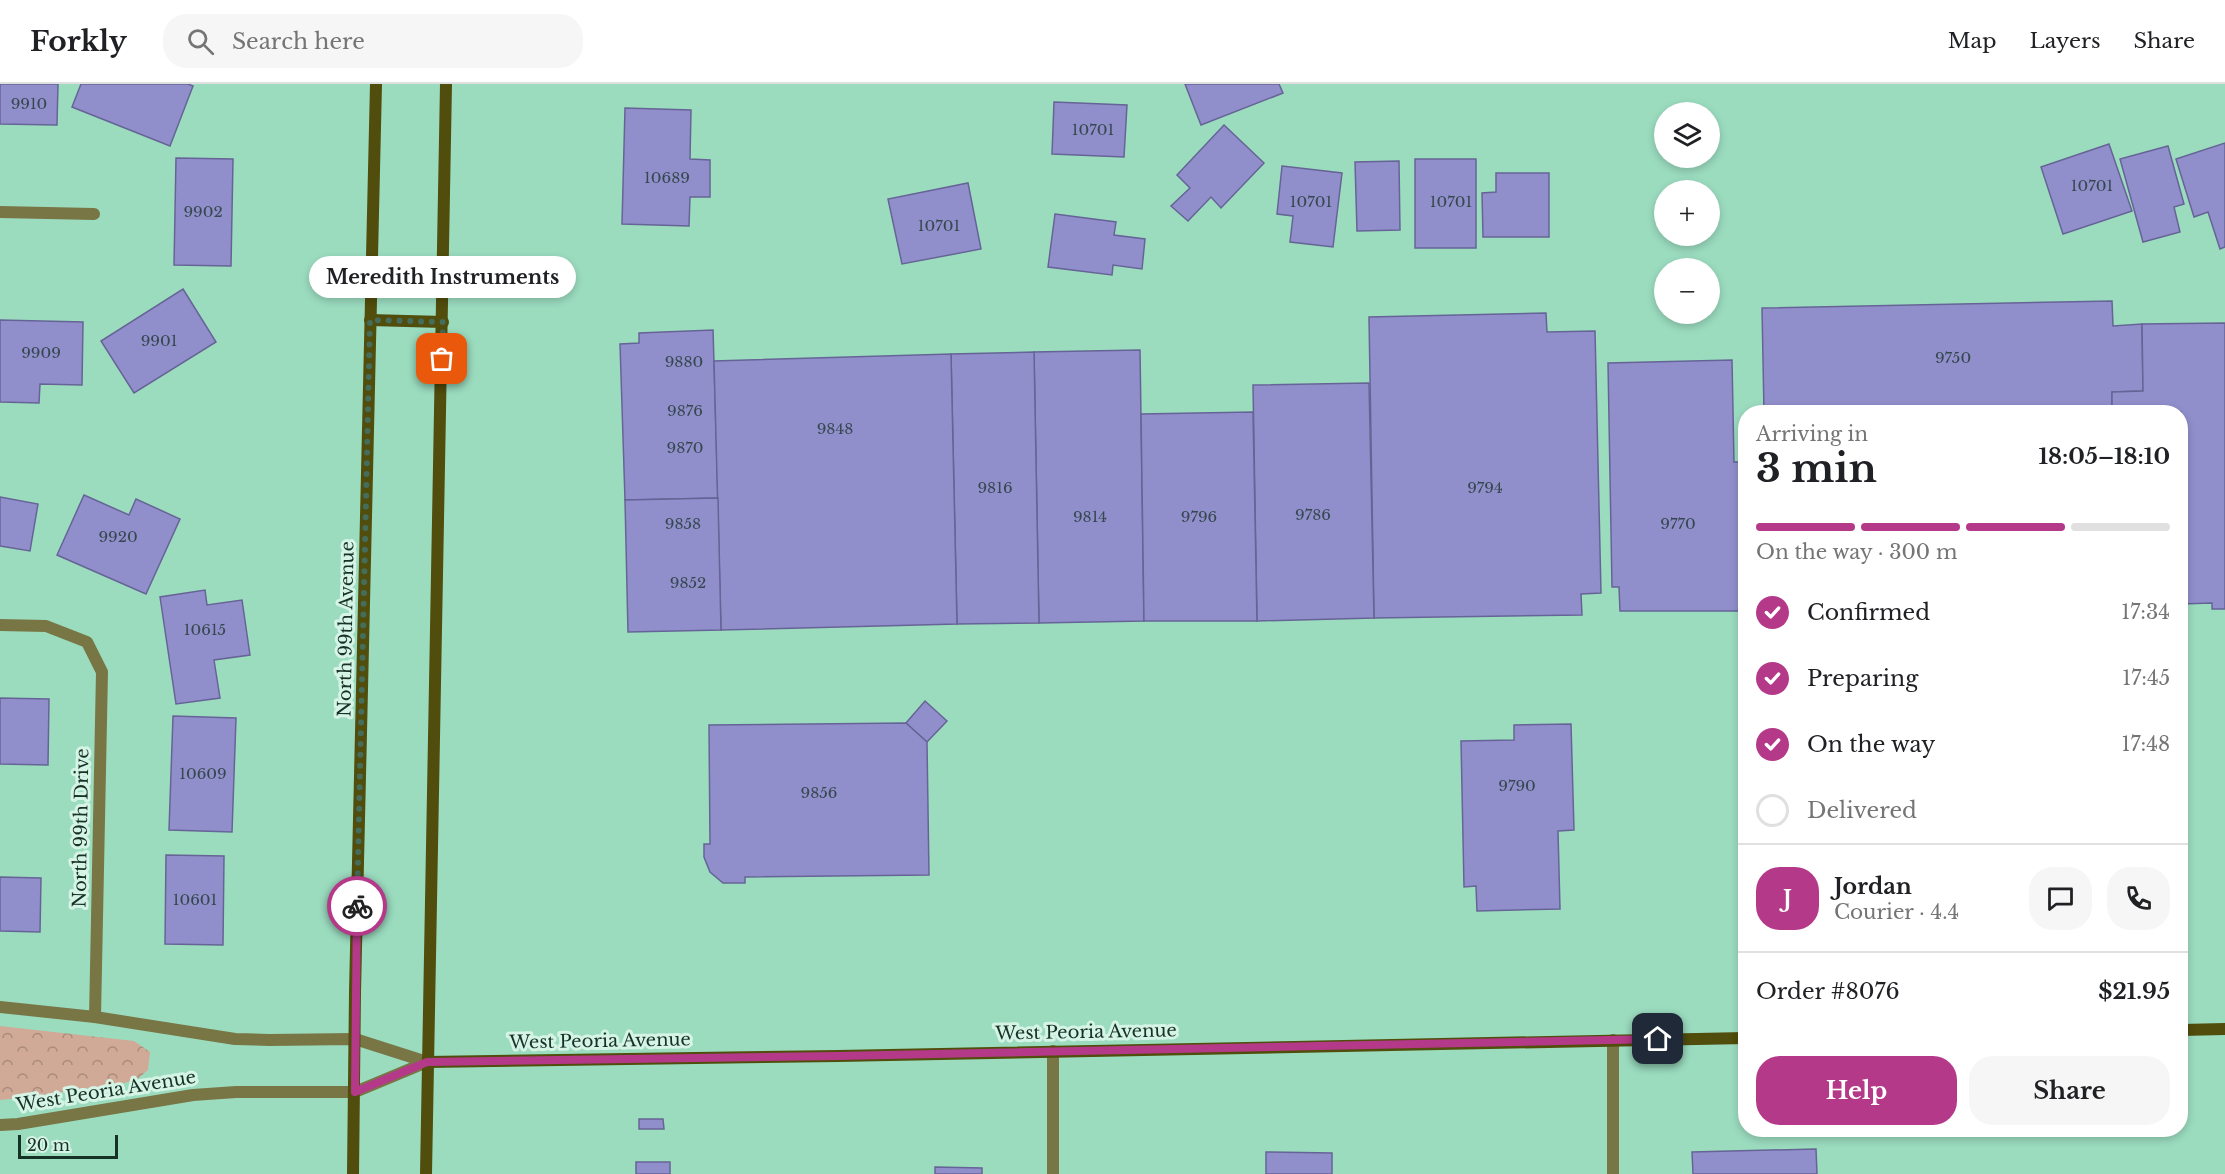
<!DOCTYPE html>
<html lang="en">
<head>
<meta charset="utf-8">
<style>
	body { margin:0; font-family:"Libre Baskerville",serif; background:#f6f6f6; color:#202124; height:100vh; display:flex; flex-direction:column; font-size:22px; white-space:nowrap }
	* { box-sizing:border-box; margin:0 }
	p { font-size:20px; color:#757577 }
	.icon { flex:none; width:33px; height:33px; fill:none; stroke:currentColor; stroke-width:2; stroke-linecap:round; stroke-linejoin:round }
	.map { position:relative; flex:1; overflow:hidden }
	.drawer { position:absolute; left:1738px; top:321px; width:450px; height:732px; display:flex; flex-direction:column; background:#fff; border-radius:24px; box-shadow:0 3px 9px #0003 }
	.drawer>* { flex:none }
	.controls { position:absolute; left:1654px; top:18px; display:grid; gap:12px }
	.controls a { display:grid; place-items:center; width:66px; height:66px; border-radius:50%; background:#fff; box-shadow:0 3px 9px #0003; font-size:30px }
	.scale { position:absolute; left:18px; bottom:15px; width:100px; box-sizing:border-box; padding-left:6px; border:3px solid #163126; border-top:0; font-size:16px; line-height:21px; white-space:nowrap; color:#163126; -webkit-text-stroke:4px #d5f4e5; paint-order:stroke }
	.pin { position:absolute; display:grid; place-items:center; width:51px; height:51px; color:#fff; margin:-26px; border-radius:12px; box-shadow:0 3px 9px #0006 }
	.courier { position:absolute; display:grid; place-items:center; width:60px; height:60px; margin:-30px; border:4px solid #b53989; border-radius:50%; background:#fff; color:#222; box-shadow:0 2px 8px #0007 }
	.bubble { position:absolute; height:42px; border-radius:21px; background:#fff; box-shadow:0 3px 9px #0003; font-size:20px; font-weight:800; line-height:42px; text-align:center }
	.summary em { font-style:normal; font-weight:800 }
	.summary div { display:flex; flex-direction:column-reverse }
	.summary { display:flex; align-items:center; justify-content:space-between; height:102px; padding:0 18px }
	h1 { font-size:39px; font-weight:800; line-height:45px }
	.bar { display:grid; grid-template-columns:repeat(4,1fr); gap:9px 6px; align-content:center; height:72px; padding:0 18px }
	.bar i { height:8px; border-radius:4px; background:#e0e0e0 }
	.bar .selected { background:#b53989 }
	.bar p { grid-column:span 4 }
	.line { display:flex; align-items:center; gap:15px; padding:0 18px; border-top:2px solid #e0e0e0 }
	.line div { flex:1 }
	.round { display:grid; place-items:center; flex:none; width:63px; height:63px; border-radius:24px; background:#f6f6f6 }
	ol { padding:0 18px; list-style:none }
	li { display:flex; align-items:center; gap:18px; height:66px }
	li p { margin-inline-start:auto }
	li .icon { padding:6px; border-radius:50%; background:#b53989; color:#fff; stroke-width:4 }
	li:last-child { color:#757577 }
	li i { width:33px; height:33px; border:3px solid #e0e0e0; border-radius:50% }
	.button { display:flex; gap:12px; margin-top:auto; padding:12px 18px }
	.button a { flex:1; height:69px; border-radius:24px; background:#b53989; color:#fff; font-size:24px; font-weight:800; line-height:69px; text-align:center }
	.button a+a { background:#f6f6f6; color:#202124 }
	header { display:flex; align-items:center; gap:36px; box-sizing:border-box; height:84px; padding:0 30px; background:#fff; border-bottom:2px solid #e0e0e0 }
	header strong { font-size:28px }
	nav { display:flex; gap:33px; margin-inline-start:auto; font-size:21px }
	.search { width:420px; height:54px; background:#f6f6f6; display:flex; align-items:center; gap:15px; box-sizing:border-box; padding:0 21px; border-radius:24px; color:#757577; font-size:22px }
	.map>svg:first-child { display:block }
	.park { fill:url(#park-crowns) }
	.building { fill:#918fcb; stroke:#666496; stroke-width:1.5 }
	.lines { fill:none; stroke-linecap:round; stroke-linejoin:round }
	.minor { stroke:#797646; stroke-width:12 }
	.tertiary { stroke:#797646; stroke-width:12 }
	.secondary { stroke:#514d0c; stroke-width:12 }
	.done { stroke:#456d5c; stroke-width:6; stroke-dasharray:0 10.8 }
	.route { stroke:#b53989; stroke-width:8 }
	.labels { text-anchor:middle; stroke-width:6; stroke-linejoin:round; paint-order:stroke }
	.number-label { font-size:15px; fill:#35484f }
	.street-label { font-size:18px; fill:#163126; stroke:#d5f4e5 }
</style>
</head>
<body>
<header>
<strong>Forkly</strong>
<div class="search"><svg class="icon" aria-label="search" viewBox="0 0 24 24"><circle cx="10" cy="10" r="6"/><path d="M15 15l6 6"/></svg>Search here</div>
<nav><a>Map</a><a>Layers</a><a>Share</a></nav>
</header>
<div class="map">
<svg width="2225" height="1090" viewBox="0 0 2225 1090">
	<defs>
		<pattern id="park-crowns" width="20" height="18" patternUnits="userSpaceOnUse" patternTransform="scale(1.5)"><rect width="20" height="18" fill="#d1a997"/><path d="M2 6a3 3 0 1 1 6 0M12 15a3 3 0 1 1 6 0" fill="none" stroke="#a98a7b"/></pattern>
	</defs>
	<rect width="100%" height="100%" fill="#9bdcbf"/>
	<polygon class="park" points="0,942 134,957 150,968 148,986 136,996 124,999 30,1013 0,1016"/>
	<g class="building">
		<polygon points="0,0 58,0 57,41 0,40"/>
		<polygon points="81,0 188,0 193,2 170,62 72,23"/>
		<polygon points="1185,0 1279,0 1283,9 1201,41"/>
		<polygon points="1054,18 1127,21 1124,73 1052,70"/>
		<polygon points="625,24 691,26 690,75 710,76 710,113 690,113 689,142 622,140"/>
		<polygon points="1224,41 1264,79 1221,124 1211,113 1188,137 1171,122 1190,104 1177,91"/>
		<polygon points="2225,59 2225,163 2220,165 2208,128 2194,133 2176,75"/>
		<polygon points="2109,60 2132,127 2063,150 2041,83"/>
		<polygon points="2168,62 2184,120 2174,123 2180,148 2143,158 2120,75"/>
		<polygon points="176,74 233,75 231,182 174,181"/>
		<rect x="1415" y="75" width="61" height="89"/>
		<polygon points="1399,77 1400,146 1357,147 1355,78"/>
		<polygon points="1282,82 1342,89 1333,163 1290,158 1293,132 1277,130"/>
		<polygon points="1496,89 1549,89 1549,153 1483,153 1482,109 1496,108"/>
		<polygon points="968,99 981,165 902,180 888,115"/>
		<polygon points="1055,130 1116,138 1114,151 1145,155 1142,185 1113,181 1112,191 1048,183"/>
		<polygon points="183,205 216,258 134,309 101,257"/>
		<polygon points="2112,217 2113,242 2142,240 2143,307 2112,308 2112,328 1764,328 1762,224"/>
		<polygon points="1546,229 1547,248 1595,247 1601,509 1581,510 1582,531 1374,534 1369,233"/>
		<polygon points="0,236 83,238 82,301 40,300 39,319 0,318"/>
		<polygon points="2225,239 2225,525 2212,525 2212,519 2181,520 2181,328 2112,328 2112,308 2143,307 2142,240"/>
		<polygon points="713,246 718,414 625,416 620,260 639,259 639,249"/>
		<polygon points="1140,266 1144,537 1039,539 1034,268"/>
		<polygon points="1034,268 1039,539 957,540 951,270"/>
		<polygon points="951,270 957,540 721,546 714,277"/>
		<polygon points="1732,276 1734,378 1746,378 1746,527 1620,527 1619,503 1612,503 1608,279"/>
		<polygon points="1369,299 1374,534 1257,537 1253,301"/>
		<polygon points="1253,328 1257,537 1144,537 1141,330"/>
		<polygon points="84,411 129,431 136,415 180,435 146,510 57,471"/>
		<polygon points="0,413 38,420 30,467 0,462"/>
		<polygon points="718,414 721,546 628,548 625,416"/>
		<polygon points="205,506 207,521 242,516 250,571 214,576 220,614 176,620 160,513"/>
		<polygon points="0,614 49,615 48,681 0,680"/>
		<polygon points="925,617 947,637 927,658 906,639"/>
		<polygon points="173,632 236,634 232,748 169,746"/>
		<polygon points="906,639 927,658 929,791 745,793 745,799 723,799 710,788 704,773 704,760 710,760 709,641"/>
		<polygon points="1571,640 1574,746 1558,747 1560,825 1477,827 1476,802 1464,803 1461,657 1514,656 1514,641"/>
		<polygon points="166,771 224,772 223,861 165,860"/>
		<polygon points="0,793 41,794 40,848 0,847"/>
		<polygon points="639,1035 663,1035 664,1045 639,1045"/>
		<polygon points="1816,1065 1817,1090 1693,1090 1692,1068"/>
		<polygon points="1266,1068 1332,1069 1332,1090 1266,1090"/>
		<rect x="636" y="1078" width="34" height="12"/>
		<polygon points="935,1083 982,1084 982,1090 935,1090"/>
	</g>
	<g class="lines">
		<g class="minor">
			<polyline points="0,128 94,130"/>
			<polyline points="0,541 46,542 87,558 102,588 95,933"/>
			<polyline points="1613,956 1613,1090"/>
			<polyline points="1053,1090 1053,967"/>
		</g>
		<g class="tertiary">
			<polyline points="0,923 95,933 235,955 269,956 355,955 427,978"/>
			<polyline points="0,1041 18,1040 193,1011 236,1008 355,1008 427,978"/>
		</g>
		<g class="secondary">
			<polyline points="370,236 443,238"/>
			<polyline points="2181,946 2225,945"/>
			<polyline points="427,978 838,972 1746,954"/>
			<polyline points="353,1090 355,908 376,0"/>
			<polyline points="426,1090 446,0"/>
		</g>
	</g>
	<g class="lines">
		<polyline class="done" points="357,822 370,236 443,238 442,275"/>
		<polyline class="route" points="357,822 355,1008 427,978 838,972 1658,955"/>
	</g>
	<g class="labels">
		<g class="number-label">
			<text x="29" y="25">9910</text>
			<text x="1093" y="51">10701</text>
			<text x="667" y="99">10689</text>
			<text x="2092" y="107">10701</text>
			<text x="1311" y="123">10701</text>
			<text x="1451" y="123">10701</text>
			<text x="203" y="133">9902</text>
			<text x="939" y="147">10701</text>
			<text x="159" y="262">9901</text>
			<text x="41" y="274">9909</text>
			<text x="1953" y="279">9750</text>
			<text x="684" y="283">9880</text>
			<text x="685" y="332">9876</text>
			<text x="835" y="350">9848</text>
			<text x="685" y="369">9870</text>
			<text x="995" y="409">9816</text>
			<text x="1485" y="409">9794</text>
			<text x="1313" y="436">9786</text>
			<text x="1090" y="438">9814</text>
			<text x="1199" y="438">9796</text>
			<text x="683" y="445">9858</text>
			<text x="1678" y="445">9770</text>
			<text x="118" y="458">9920</text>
			<text x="688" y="504">9852</text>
			<text x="205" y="551">10615</text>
			<text x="203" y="695">10609</text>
			<text x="1517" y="707">9790</text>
			<text x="819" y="714">9856</text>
			<text x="195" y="821">10601</text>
		</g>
		<g class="street-label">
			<text transform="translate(346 545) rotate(-89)" y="6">North 99th Avenue</text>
			<text transform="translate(81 744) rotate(-89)" y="6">North 99th Drive</text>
			<text transform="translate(1086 948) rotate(-1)" y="6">West Peoria Avenue</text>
			<text transform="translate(600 957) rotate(-1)" y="6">West Peoria Avenue</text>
			<text transform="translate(106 1007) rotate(-9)" y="6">West Peoria Avenue</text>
		</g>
	</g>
</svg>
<div class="controls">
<a><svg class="icon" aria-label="layers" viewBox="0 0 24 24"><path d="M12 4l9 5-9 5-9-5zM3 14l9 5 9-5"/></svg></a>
<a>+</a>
<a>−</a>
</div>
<div class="scale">20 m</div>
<div class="pin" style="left:442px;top:275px;background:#ea580c"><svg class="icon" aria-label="bag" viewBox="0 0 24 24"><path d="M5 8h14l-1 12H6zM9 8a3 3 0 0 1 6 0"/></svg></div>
<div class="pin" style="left:1658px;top:955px;background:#1f2937"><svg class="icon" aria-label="home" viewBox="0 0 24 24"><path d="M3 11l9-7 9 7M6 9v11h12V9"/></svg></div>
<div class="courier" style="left:357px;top:822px"><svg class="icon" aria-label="bike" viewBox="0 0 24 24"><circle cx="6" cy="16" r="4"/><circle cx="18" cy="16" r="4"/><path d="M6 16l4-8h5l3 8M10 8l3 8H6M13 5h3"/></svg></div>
<div class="bubble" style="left:309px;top:172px;width:267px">Meredith Instruments</div>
<section class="drawer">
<div class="summary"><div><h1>3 min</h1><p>Arriving in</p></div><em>18:05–18:10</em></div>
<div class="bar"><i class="selected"></i><i class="selected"></i><i class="selected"></i><i></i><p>On the way · 300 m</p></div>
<ol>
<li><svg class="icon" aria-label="check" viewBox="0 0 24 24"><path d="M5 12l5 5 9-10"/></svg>Confirmed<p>17:34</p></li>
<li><svg class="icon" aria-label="check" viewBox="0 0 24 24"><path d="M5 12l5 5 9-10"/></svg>Preparing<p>17:45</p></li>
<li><svg class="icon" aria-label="check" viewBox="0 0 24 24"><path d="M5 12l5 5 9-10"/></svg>On the way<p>17:48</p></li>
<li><i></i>Delivered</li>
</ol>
<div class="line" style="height:108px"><b class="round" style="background:#b53989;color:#fff">J</b><div><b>Jordan</b><p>Courier · 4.4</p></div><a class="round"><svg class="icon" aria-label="chat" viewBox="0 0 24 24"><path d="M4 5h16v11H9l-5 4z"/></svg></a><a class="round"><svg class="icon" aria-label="phone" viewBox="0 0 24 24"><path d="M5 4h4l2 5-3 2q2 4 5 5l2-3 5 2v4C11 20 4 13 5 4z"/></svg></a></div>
<div class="line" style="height:78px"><div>Order #8076</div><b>$21.95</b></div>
<div class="button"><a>Help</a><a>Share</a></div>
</section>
</div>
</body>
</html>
